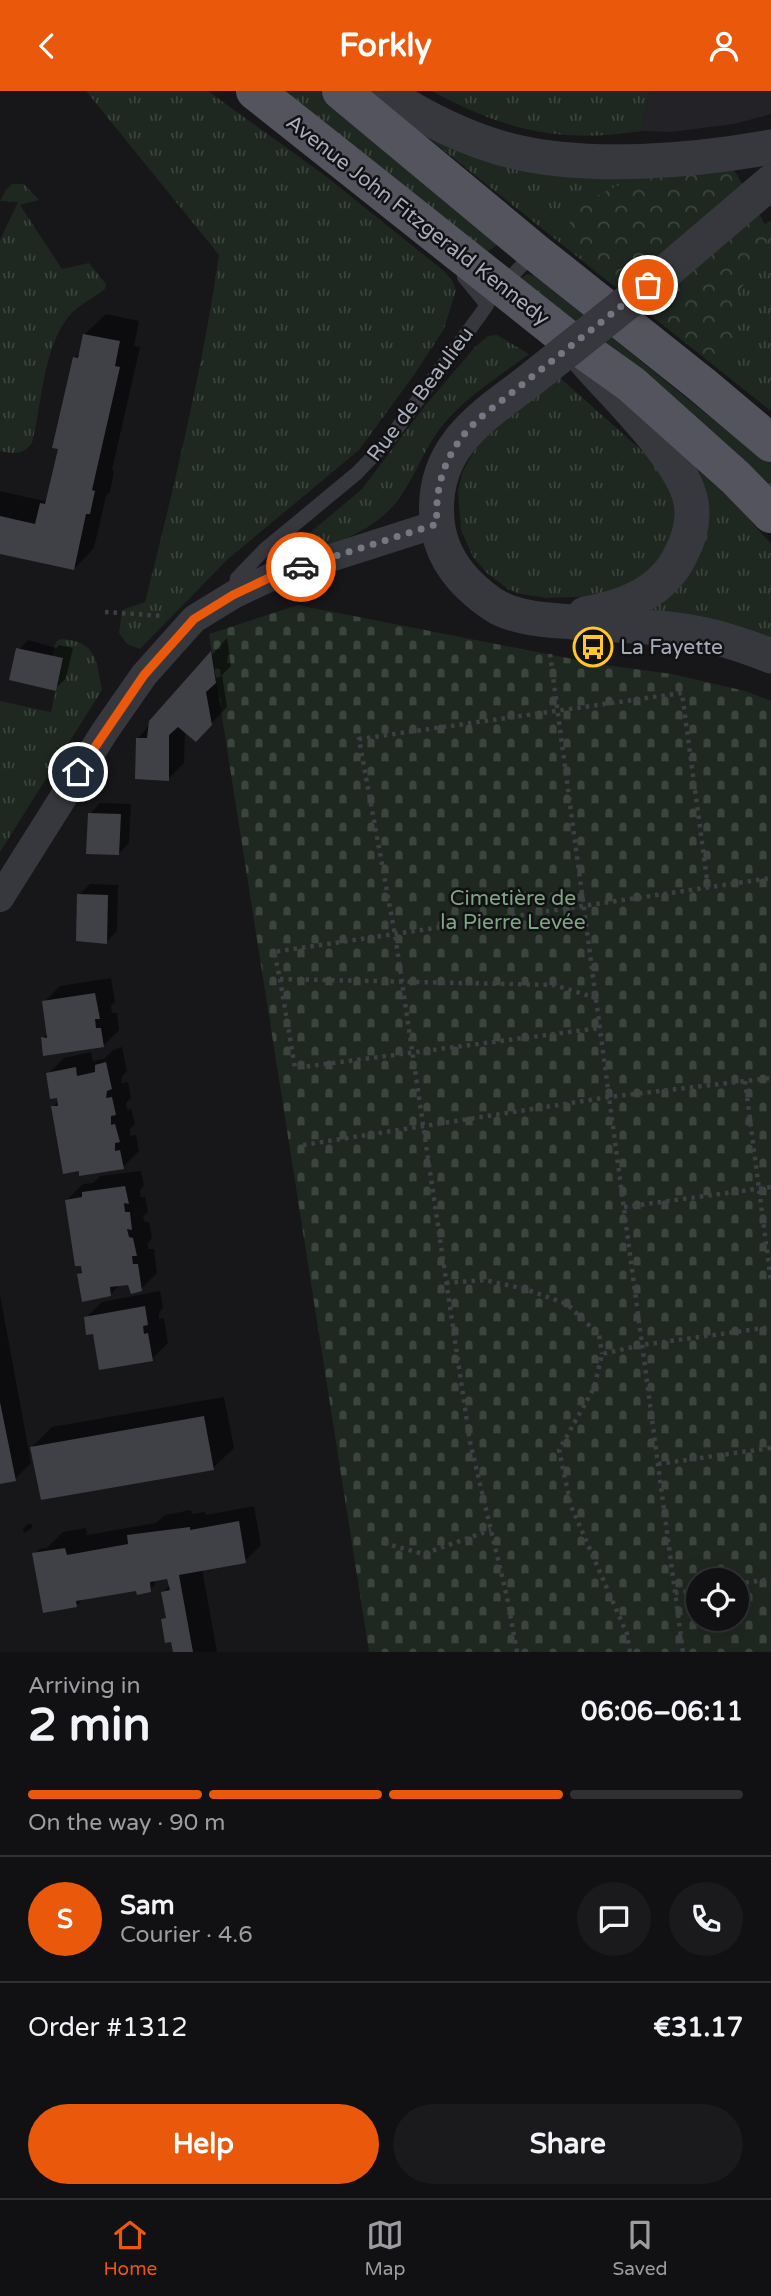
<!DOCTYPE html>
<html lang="en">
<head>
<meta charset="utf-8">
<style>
	body { margin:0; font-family:"Varela Round",sans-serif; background:#1a191c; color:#f1f3f6; height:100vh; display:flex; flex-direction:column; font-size:26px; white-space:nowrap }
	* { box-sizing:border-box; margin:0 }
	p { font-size:23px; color:#9c9da0 }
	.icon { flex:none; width:38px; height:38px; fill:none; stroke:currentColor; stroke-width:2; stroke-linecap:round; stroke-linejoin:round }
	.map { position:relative; height:1561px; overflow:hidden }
	.sheet { display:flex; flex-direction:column; background:#111013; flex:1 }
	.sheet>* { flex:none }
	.fabs { position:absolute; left:686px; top:1477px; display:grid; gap:14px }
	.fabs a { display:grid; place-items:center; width:63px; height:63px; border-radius:50%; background:#111013; box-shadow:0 7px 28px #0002,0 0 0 2px #303033; font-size:35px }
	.pin { position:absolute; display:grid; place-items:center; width:60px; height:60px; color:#fff; margin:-30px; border:4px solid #fff; border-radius:50%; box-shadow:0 2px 7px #0007 }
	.courier { position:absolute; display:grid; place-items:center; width:70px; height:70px; margin:-35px; border:5px solid #ea580c; border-radius:50%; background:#fff; color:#222; box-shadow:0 2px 9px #0007 }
	.overview em { font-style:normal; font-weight:800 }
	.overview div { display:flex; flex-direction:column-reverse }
	.overview { display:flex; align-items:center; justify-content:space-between; height:119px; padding:0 28px }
	h1 { font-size:46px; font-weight:800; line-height:52px }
	.bar { display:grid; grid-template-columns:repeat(4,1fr); gap:10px 7px; align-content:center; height:84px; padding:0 28px }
	.bar i { height:9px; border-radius:5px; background:#303033 }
	.bar .selected { background:#ea580c }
	.bar p { grid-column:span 4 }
	.line { display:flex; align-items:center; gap:18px; padding:0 28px; border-top:2px solid #303033 }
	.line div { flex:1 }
	.round { display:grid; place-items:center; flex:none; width:74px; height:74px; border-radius:37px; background:#1a191c }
	.cta { display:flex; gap:14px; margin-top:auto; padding:14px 28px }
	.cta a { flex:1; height:80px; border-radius:42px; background:#ea580c; color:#fff; font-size:28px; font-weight:800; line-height:80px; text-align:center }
	.cta a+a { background:#1a191c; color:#f1f3f6 }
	header { display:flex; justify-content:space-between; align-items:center; height:91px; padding:0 28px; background:#ea580c; color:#fff; font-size:32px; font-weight:800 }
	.dock { display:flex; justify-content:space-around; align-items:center; height:98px; border-top:2px solid #303033; background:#111013; font-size:19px; color:#9c9da0 }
	.dock a { display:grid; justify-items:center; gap:4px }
	.dock .selected { color:#ea580c }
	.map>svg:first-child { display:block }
	.built { fill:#232226 }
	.grass { fill:url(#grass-tufts) }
	.forest { fill:url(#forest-crowns) }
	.cemetery { fill:url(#cemetery-stones); fill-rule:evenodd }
	.shadow { fill:#0007 }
	.building { fill:#404146 }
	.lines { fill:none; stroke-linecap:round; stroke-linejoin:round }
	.path { stroke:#3d3f45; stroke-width:4.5; stroke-dasharray:3.5 5; stroke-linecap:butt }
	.service { stroke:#37383e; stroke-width:14 }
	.minor { stroke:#37383e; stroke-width:28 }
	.tertiary { stroke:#37383e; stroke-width:35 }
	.primary { stroke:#53545d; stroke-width:38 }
	.tertiary-bridge { stroke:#37383e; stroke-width:35 }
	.done { stroke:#757882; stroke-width:7; stroke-dasharray:0 12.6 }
	.route { stroke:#ea580c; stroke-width:9 }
	.labels { text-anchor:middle; stroke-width:5; stroke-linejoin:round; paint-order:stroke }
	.street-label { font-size:21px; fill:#a7acba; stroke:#121114 }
	.poi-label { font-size:21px; fill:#a7acba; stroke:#121114; text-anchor:start }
	.park-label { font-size:21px; fill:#7da683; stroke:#121114 }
</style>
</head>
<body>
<header><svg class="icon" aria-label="back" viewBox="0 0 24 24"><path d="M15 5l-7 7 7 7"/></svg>Forkly<svg class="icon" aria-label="person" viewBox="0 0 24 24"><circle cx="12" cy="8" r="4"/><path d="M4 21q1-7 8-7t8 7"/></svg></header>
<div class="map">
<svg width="771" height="1561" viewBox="0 0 771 1561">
	<defs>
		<pattern id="grass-tufts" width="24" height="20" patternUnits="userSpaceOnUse" patternTransform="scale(1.75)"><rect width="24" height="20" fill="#1e2720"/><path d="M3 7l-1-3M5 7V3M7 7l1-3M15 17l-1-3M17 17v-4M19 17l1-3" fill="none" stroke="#3c443e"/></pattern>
		<pattern id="forest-crowns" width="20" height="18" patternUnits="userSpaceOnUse" patternTransform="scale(1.75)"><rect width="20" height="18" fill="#1e2720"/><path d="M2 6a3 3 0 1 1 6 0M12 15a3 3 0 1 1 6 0" fill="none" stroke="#3c443e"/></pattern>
		<pattern id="cemetery-stones" width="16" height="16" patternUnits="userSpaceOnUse" patternTransform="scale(1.75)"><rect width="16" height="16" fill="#1e2720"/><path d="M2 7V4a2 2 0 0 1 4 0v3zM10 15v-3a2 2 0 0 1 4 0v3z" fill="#3c443e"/></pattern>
	</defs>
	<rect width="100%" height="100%" fill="#171619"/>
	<polygon class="built" points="650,0 771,0 771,23 734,33 671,41 641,40"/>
	<g class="grass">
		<path d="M 86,0 L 208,0 L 323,83 L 444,180 L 452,189 L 456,199 L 444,238 L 414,284 L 359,359 L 227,469 L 140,558 L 127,553 L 119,542 L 122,519 L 145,511 C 174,396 202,281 219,164 Z"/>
		<polygon points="278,0 322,0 493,137 498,150 496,155 485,162"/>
		<path d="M 432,0 L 650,0 L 641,40 C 560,53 503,39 432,0 Z"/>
		<polygon points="383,11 424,35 732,77 737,84 737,94 614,195"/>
		<path d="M 12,93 L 24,93 L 39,109 L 20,114 L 62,178 L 89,172 L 106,193 L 105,198 C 94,207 78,214 69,225 C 43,257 42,313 32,352 C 23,364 14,363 0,360 L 0,149 L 18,111 L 0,110 L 6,99 Z"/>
		<polygon points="771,129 771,320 644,219"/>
		<polygon points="528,183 535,185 720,334 771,366 771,409 519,188"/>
		<path d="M 497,244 L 529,263 C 500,285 465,306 442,335 C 425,356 416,383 401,405 C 376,442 331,453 291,468 L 284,470 L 282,468 L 288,460 L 362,398 L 424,316 L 475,256 L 488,245 Z"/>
		<polygon points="558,285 659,375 671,394 676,422 672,445 651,481 602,505 547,507 520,503 508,498 488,483 473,466 461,439 458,400 462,382 471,365 482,349"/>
		<polygon points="680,363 735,412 771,453 771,555 649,519 674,494"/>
		<path d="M 60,548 C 97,550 96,568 102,599 L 0,761 L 0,610 L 51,621 L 63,568 L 52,565 L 56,551 Z"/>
	</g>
	<path class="forest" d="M 723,70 L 737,84 L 770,142 L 764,166 L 736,204 L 734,224 L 738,249 C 727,260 719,267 703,265 L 585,172 L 569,128 C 608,85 669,80 723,70 Z"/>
	<path class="cemetery" d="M 298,514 L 598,573 L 672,583 L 745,600 L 771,610 L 771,1561 L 369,1561 L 209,543 ZM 698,1489 L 737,1489 L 737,1528 L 698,1528 Z"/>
	<g class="shadow">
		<polygon points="106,223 139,230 134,255 140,256 112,379 114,380 110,401 106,405 94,457 74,478 0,461 0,400 44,410 49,405 60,357 74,267 82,260 85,243"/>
		<polygon points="227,547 231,575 222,584 227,616 196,648 185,639 184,672 168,688 138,647"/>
		<polygon points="28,549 56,557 59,554 73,557 66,587 55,598 18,560"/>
		<polygon points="100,712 131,713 129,752 118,763 90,723"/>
		<polygon points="90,793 118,794 117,840 106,851 79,804"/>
		<polygon points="111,887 115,911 111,915 112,922 117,922 119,939 103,955 43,947 48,942 44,911 60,895"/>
		<polygon points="122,956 127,980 122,986 121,992 128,991 131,1007 126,1012 127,1019 131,1018 135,1033 130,1038 130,1045 136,1044 139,1060 123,1076 53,1016 59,1009 48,983 64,967 91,961 93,970 104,968 113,959"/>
		<polygon points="141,1080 144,1095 140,1099 141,1106 145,1106 148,1121 143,1125 145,1131 149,1131 152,1147 148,1152 148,1158 154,1158 157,1182 141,1198 130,1192 120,1193 110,1204 79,1183 83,1179 67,1109 83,1093 93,1092 100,1085"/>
		<polygon points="160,1200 163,1217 159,1222 159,1228 164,1227 168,1252 152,1268 94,1241 86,1227 102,1211"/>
		<polygon points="0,1204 31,1372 15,1388 0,1391"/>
		<polygon points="224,1306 234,1357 213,1377 32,1356 52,1336"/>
		<polygon points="254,1415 261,1454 245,1470 202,1478 217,1561 175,1561 172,1549 163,1529 167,1524 163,1501 170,1494 169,1486 154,1488 155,1494 150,1499 137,1496 84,1507 77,1514 34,1463 39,1458 47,1457 63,1441 86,1437 87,1444 156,1432 165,1424 191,1419 192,1423 205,1421 206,1424"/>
		<polygon points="28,1433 32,1433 32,1437 24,1442 23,1438"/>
	</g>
	<g class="building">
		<polygon points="83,243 120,250 115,275 120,276 92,399 95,400 90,423 86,423 74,479 0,463 0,425 35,433 40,412 45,413 58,358 52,357 73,266 78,267"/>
		<polygon points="16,557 63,567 56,600 9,589"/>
		<polygon points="211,560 216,592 206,601 212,634 196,651 178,636 169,644 169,690 135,688 136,647 147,647 149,630"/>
		<polygon points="88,722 121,723 119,764 86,763"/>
		<polygon points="77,803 108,804 107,853 76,850"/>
		<polygon points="95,902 100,928 95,928 96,937 101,937 104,956 43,965 41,946 47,947 42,910"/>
		<polygon points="106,971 112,998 107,1000 106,1007 112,1006 116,1024 111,1025 111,1034 115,1033 120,1051 115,1052 115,1060 120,1059 124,1078 79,1085 79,1080 63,1083 51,1015 58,1015 57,1007 50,1008 46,982 76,976 77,985 95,981 95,974"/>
		<polygon points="125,1095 129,1113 124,1112 125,1121 130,1121 132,1139 127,1138 129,1146 133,1147 137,1165 132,1165 133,1173 138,1173 142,1200 131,1203 128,1194 110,1196 111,1205 82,1211 77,1183 82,1182 81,1175 75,1175 65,1109 82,1106 82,1101"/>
		<polygon points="145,1215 148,1234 143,1235 144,1243 148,1242 153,1270 99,1279 93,1243 86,1244 84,1226"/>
		<polygon points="0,1311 16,1390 0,1393"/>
		<polygon points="204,1325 214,1379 41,1409 30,1356"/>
		<polygon points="239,1430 246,1472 179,1484 193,1561 173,1561 171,1551 165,1552 161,1528 166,1527 161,1501 170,1499 167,1488 150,1491 151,1501 137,1504 136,1500 76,1510 77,1516 43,1522 32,1462 65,1457 67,1464 128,1453 127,1444 190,1436 190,1439"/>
	</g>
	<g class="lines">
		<g class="path">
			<polyline points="105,521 163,525"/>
			<polyline points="550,563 683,1561"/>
			<polyline points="280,888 295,977 600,937"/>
			<polyline points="596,907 554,894 280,888 274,861 771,787"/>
			<polyline points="745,990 771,1191"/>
			<polyline points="303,1054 609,1006 771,987"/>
			<polyline points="624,1116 771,1096"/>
			<polyline points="446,1192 485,1189 525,1198 567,1213 599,1244 602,1263"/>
			<polyline points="658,1373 771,1357"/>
			<polyline points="384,1452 423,1463 491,1439"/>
			<polyline points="737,1493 771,1488"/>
			<polyline points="675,1502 698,1499"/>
			<polyline points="517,1561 507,1506 470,1351 395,844 359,648 682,602 708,796"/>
			<polyline points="630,1561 627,1543 571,1415 559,1359 594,1297 602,1263 642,1254 771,1236"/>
		</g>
		<g class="service">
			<polyline points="502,195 534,162"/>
			<polyline points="234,502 237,487 264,459 357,382 387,351 480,224 487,214 464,186"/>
		</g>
		<polyline class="minor" points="0,807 105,640 144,584 194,528 233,504 271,486 437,433"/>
		<g class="tertiary">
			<path d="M 382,0 C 422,26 464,48 512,60 C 589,79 693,70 771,56"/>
			<polyline points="669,178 771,91"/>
			<path d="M 524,294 C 475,330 431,361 437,429 C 439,453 450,474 466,491 C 476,501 486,510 499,517 C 521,528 548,529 572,531 C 609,534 647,535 684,540 C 714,544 743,554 771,565"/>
			<path d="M 585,523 C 624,516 663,502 681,463 C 689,448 694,429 691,411 C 683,368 616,305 586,270"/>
		</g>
		<g class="primary">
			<polyline points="255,0 565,246 631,293 736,387 771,423"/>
			<polyline points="341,0 535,161 701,293 771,352"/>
		</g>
		<polyline class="tertiary-bridge" points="524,294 669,178"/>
	</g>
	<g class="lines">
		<path class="done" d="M 301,476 L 437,433 C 434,390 449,354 481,326 L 648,194"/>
		<polyline class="route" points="78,681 144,584 194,528 233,504 271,486 301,476"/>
	</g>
	<defs>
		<symbol id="bus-ring" viewBox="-11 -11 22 22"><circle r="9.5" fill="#121114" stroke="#ffc728" stroke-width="1.5"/><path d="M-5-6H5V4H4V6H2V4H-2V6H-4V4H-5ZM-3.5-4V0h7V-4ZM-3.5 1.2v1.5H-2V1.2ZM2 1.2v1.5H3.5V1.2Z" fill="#ffc728"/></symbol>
	</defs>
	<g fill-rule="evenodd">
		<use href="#bus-ring" x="571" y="534" width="44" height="44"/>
	</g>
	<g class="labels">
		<g class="street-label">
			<text transform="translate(418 129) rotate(38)" y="7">Avenue John Fitzgerald Kennedy</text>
			<text transform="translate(420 303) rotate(-53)" y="7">Rue de Beaulieu</text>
		</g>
		<g class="poi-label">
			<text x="620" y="563">La Fayette</text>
		</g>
		<g class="park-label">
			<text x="513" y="814">Cimetière de<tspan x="513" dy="24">la Pierre Levée</tspan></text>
		</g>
	</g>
</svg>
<div class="fabs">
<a><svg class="icon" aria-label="locate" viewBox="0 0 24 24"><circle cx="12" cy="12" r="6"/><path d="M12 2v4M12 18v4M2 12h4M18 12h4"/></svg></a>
</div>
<div class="pin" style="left:648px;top:194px;background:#ea580c"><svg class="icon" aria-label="bag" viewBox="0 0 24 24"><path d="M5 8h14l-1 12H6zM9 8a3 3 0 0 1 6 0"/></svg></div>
<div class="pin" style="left:78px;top:681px;background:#1f2937"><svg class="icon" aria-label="home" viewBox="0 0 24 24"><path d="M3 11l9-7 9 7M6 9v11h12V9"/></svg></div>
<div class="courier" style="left:301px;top:476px"><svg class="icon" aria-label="car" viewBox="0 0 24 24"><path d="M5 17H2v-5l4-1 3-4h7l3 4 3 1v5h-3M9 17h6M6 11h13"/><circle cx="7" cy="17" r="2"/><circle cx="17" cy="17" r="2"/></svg></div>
</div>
<section class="sheet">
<div class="overview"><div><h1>2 min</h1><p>Arriving in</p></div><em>06:06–06:11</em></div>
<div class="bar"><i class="selected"></i><i class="selected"></i><i class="selected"></i><i></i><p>On the way · 90 m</p></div>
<div class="line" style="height:126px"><b class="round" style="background:#ea580c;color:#fff">S</b><div><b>Sam</b><p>Courier · 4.6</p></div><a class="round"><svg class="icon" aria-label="chat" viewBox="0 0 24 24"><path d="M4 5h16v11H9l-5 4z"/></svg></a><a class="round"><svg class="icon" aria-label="phone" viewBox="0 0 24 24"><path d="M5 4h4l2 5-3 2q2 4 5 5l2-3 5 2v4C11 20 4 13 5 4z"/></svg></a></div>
<div class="line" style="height:91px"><div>Order #1312</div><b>€31.17</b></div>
<div class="cta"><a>Help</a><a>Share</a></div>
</section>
<nav class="dock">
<a class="selected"><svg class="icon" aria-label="home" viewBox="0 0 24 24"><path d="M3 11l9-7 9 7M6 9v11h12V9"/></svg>Home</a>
<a><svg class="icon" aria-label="map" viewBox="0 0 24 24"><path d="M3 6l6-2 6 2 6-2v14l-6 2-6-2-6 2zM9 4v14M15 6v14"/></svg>Map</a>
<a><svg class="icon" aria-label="saved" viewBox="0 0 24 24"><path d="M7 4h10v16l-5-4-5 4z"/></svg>Saved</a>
</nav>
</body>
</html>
